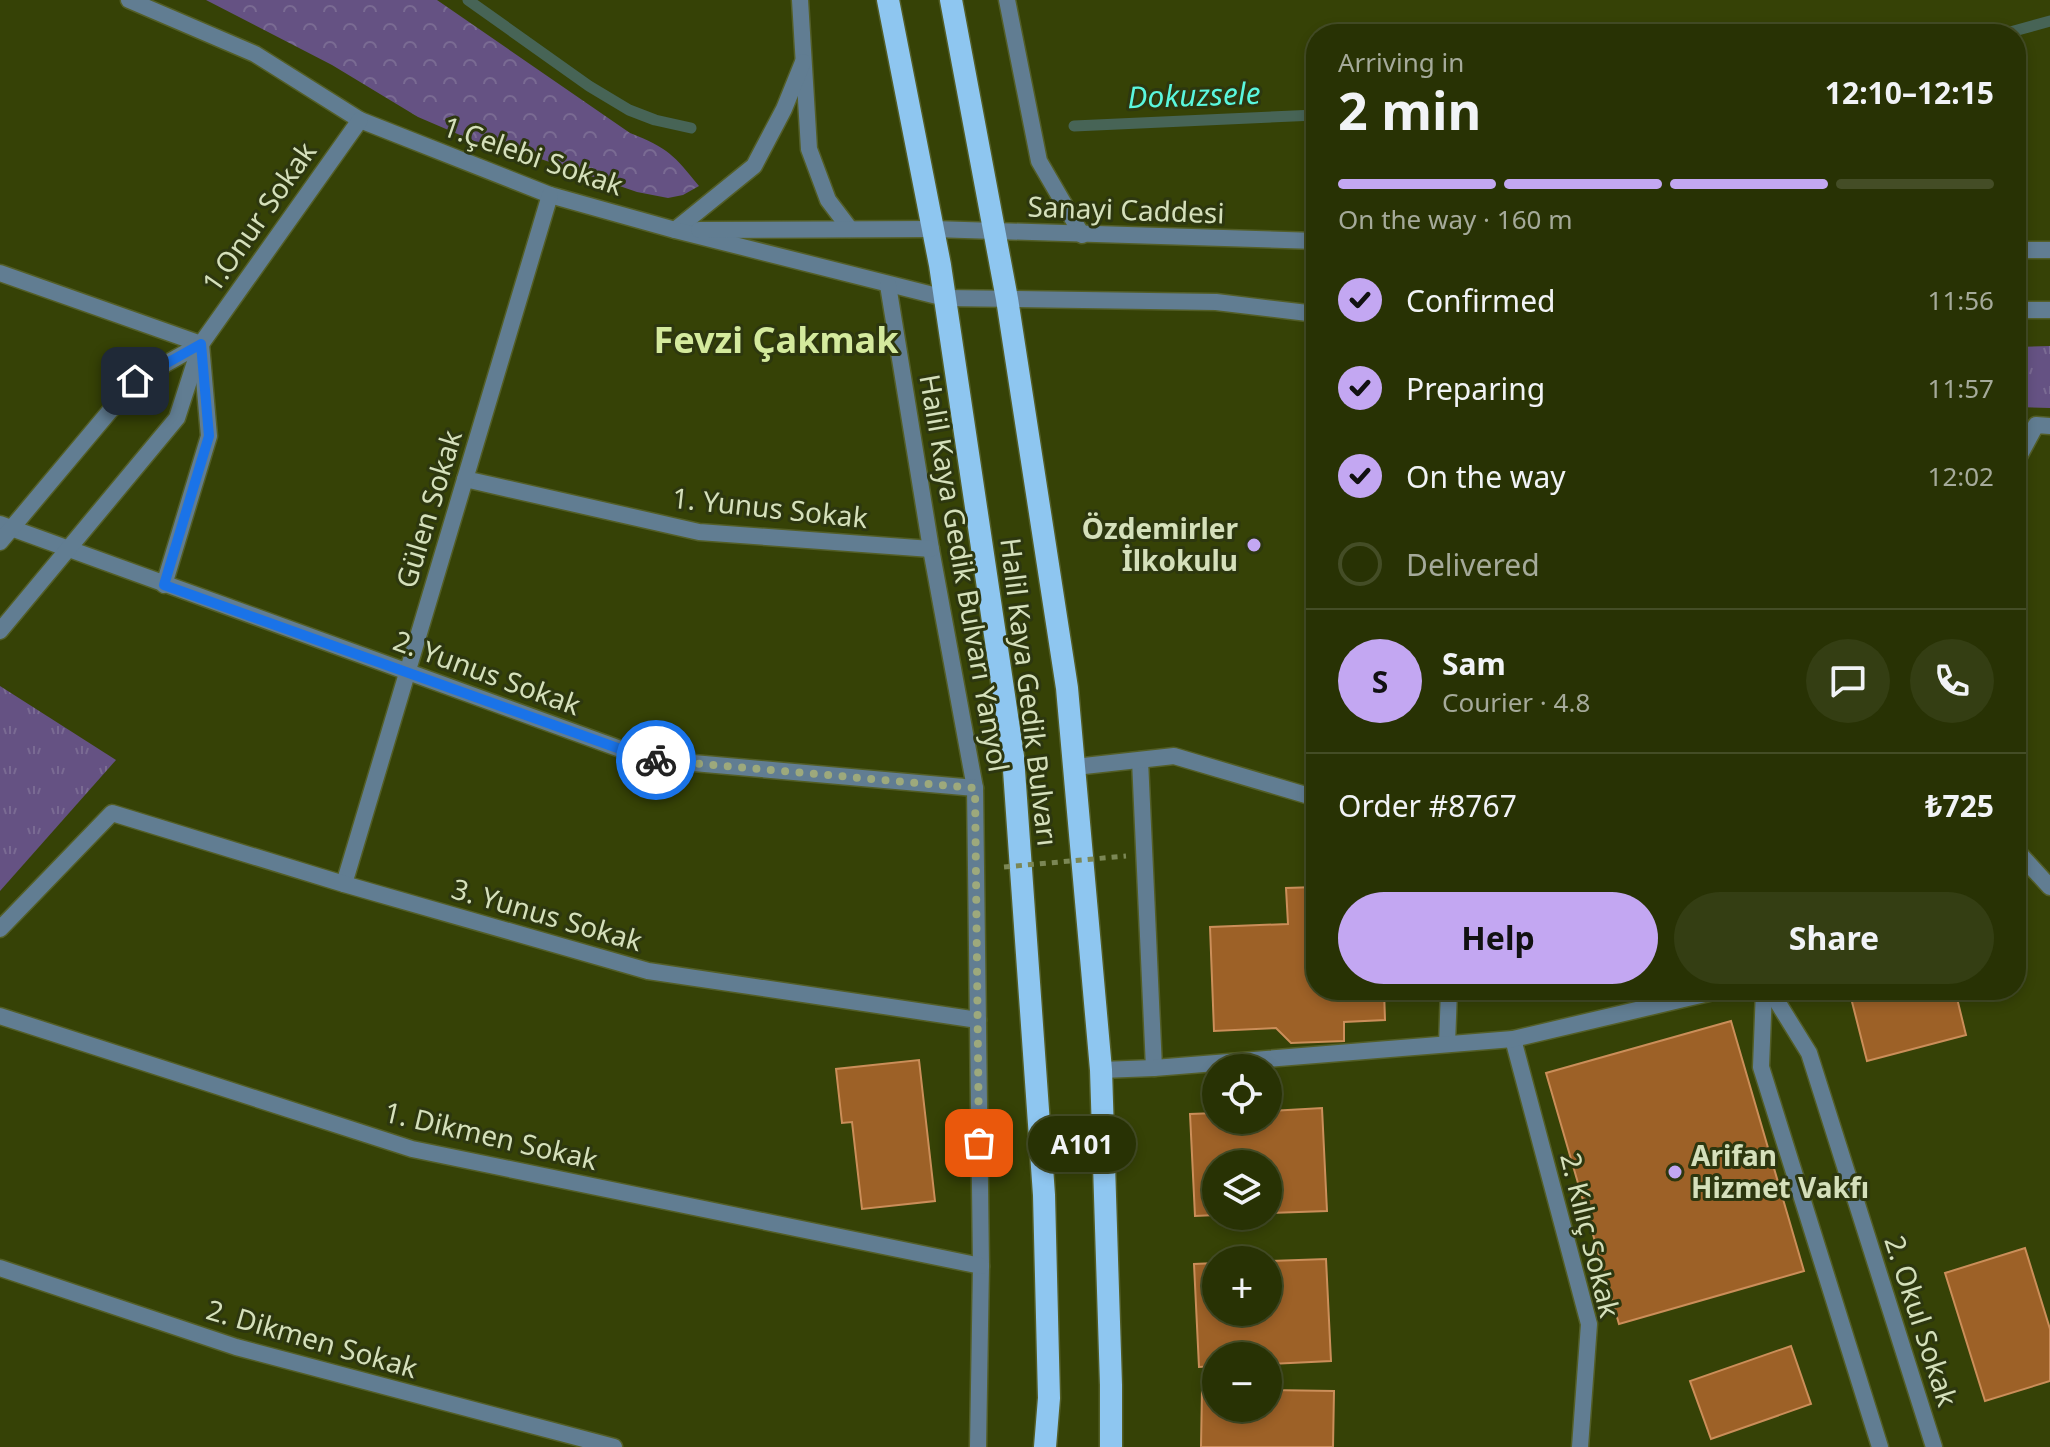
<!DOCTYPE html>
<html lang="en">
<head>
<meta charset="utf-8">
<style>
	body { margin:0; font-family:"Noto Sans",sans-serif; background:#343e13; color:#f1f3f6; height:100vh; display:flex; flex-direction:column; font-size:30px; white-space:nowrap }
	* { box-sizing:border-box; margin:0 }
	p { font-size:26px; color:#a5aa9a }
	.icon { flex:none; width:44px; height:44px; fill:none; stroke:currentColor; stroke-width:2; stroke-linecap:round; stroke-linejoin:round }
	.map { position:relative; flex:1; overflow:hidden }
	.side { position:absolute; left:1306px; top:24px; width:720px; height:976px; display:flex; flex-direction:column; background:#283204; border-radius:32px; box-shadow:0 4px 12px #0003,0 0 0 2px #444d26 }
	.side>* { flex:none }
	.fabs { position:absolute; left:1202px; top:1054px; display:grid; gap:16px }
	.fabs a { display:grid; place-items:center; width:80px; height:80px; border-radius:50%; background:#283204; box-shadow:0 4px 12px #0003,0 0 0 2px #444d26; font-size:40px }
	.pin { position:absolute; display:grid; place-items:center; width:68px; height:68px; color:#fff; margin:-34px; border-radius:16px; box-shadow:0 4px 12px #0006 }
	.courier { position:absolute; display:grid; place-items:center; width:80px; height:80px; margin:-40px; border:6px solid #1a73e8; border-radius:50%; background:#fff; color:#222; box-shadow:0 2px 10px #0007 }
	.bubble { position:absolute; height:56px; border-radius:28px; background:#283204; box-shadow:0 4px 12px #0003,0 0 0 2px #444d26; font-size:26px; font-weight:700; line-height:56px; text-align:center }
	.head em { font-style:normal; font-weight:700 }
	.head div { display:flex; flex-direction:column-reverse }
	.head { display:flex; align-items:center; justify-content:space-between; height:136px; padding:0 32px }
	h1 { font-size:52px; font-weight:700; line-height:60px }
	.bar { display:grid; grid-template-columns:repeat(4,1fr); gap:12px 8px; align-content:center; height:96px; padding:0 32px }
	.bar i { height:10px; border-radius:6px; background:#444d26 }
	.bar .current { background:#c3a7f2 }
	.bar p { grid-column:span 4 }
	.line { display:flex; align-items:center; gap:20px; padding:0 32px; border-top:2px solid #444d26 }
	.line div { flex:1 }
	.round { display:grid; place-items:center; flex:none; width:84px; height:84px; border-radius:42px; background:#343e13 }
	ol { padding:0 32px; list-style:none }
	li { display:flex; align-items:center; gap:24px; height:88px }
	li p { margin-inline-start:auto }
	li .icon { padding:8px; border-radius:50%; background:#c3a7f2; color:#111; stroke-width:4 }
	li:last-child { color:#a5aa9a }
	li i { width:44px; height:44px; border:4px solid #444d26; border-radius:50% }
	.action { display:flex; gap:16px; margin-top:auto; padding:16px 32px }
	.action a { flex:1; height:92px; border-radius:48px; background:#c3a7f2; color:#111; font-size:32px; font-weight:700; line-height:92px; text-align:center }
	.action a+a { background:#343e13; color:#f1f3f6 }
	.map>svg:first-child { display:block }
	.forest { fill:url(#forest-crowns) }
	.park { fill:url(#park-tufts) }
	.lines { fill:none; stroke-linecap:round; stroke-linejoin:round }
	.stream { stroke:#476456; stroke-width:11 }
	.building { fill:#9d6127; stroke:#cb8e59; stroke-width:2 }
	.service-casing { stroke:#535e27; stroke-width:19 }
	.minor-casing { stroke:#535e27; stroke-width:19 }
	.tertiary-casing { stroke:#535e27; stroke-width:19 }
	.trunk-casing { stroke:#535e27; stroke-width:25 }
	.service { stroke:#617d92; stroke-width:16 }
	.minor { stroke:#617d92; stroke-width:16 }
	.tertiary { stroke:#617d92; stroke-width:16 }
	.trunk { stroke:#8ec6f0; stroke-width:22 }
	.path-bridge { stroke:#7b8755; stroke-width:5; stroke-dasharray:6 6; stroke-linecap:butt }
	.done { stroke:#9da97c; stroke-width:8; stroke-dasharray:0 14.4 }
	.route { stroke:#1a73e8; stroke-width:10 }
	.poi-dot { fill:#c3a7f2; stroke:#2d370f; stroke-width:3 }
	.labels { text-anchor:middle; stroke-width:6; stroke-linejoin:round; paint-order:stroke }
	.street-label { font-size:28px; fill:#d5e0bb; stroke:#2d370f }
	.poi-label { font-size:28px; font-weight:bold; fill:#d5e0bb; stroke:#2d370f; text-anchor:end }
	.water-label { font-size:30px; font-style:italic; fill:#5af7df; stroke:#2d370f }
	.district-label { font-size:36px; font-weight:bold; fill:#d4ea9d; stroke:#2d370f }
</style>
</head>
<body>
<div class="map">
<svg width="2050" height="1447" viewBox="0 0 2050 1447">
	<defs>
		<pattern id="forest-crowns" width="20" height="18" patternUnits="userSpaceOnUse" patternTransform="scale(2)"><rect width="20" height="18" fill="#655283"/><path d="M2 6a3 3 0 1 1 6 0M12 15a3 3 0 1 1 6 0" fill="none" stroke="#7a6b93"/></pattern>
		<pattern id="park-tufts" width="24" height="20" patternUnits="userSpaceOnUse" patternTransform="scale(2)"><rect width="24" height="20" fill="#655283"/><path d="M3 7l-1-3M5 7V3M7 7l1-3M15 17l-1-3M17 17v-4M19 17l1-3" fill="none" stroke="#7a6b93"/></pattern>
	</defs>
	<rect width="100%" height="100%" fill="#364206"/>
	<path class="forest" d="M 206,0 L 437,0 L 630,133 C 668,148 674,155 699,186 L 683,195 L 668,198 L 637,192 L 494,143 L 481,144 L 418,117 L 332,65 Z"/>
	<g class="park">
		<polygon points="2050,346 2050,408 2016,407 2016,347"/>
		<polygon points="0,686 116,760 0,891"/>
	</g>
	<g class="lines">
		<g class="stream">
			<polyline points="468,0 589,86 629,110 655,120 691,128"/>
			<polyline points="2003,34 2050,21"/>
			<polyline points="1074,126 1316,115"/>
		</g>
	</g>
	<g class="building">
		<polygon points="1316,887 1316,990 1384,990 1385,1020 1344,1022 1344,1041 1291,1043 1276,1028 1214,1031 1210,927 1288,924 1286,888"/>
		<polygon points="1849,990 1955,990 1966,1035 1867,1061"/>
		<polygon points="1731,1021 1804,1271 1619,1324 1546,1073"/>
		<polygon points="919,1060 935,1201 862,1209 852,1122 842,1123 836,1069"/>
		<polygon points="1322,1108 1327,1211 1268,1213 1268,1164 1216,1164 1216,1215 1195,1216 1190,1114 1216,1113 1216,1120 1268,1120 1268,1111"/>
		<polygon points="2025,1248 2050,1329 2050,1381 1985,1401 1945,1273"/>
		<polygon points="1326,1259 1331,1361 1268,1364 1268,1356 1216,1356 1216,1366 1199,1367 1194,1264 1216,1263 1216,1312 1268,1312 1268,1261"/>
		<polygon points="1791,1346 1811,1404 1711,1439 1690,1381"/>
		<polygon points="1202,1389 1216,1389 1216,1408 1268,1408 1268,1390 1334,1391 1333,1447 1201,1447"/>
	</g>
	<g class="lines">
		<defs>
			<g id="service">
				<polyline points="800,0 809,149 828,200 850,229"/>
				<polyline points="675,230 754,166 784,109 803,62"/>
			</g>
			<g id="minor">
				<polyline points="129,0 255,54 360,120 550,195 675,230 945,298"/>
				<polyline points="1007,0 1039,161 1082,235"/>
				<polyline points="699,230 934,229"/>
				<polyline points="0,273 201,344 209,436 164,585"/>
				<polyline points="888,285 931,549 975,788 981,1266 978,1447"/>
				<polyline points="2016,462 2036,425 2050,426"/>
				<polyline points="465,479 699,532 931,549"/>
				<polyline points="0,524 648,759 975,788"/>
				<polyline points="0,542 135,381 201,344 360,120"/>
				<polyline points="0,631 177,418 198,353"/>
				<polyline points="1140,760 1154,1068"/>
				<polyline points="1075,767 1174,756 1316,798"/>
				<polyline points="2016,850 2050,887"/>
				<polyline points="344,884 550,195"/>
				<polyline points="0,929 112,813 344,884 648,971 978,1020"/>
				<polyline points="0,1016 412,1149 981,1266"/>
				<polyline points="1513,1039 1589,1324 1580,1447"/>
				<polyline points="1447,1044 1449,990"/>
				<polyline points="1101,1070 1154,1068 1513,1039 1722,990"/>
				<polyline points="0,1268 236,1347 614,1447"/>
			</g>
			<g id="tertiary">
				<polyline points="934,229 1316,241"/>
				<polyline points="2016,250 2050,250"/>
				<polyline points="945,298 1216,302 1316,314"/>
				<polyline points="2016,310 2050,310"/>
				<polyline points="1764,990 1761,1067 1880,1447"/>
				<polyline points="1770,990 1809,1053 1934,1447"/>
			</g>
			<g id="trunk">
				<polyline points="888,0 940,265 1013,756 1044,1195 1049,1398 1045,1447"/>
				<polyline points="951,0 1007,299 1067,688 1101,1070 1111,1385 1111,1447"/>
			</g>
		</defs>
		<use href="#service" class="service-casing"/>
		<use href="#minor" class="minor-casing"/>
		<use href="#tertiary" class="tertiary-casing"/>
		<use href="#trunk" class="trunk-casing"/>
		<use href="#service" class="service"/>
		<use href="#minor" class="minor"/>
		<use href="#tertiary" class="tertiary"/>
		<use href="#trunk" class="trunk"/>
		<polyline class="path-bridge" points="1004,867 1126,856"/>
	</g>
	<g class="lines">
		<polyline class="done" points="656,760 975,788 979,1143"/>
		<polyline class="route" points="135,381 201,344 209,436 164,585 648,759 656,760"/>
	</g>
	<g class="poi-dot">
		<circle cx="1254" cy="545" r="8"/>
		<circle cx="1675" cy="1172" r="8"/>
	</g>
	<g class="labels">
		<g class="street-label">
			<text transform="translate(533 156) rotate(19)" y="10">1.Çelebi Sokak</text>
			<text transform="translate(1126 210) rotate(2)" y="10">Sanayi Caddesi</text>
			<text transform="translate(259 217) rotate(-55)" y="10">1.Onur Sokak</text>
			<text transform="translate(770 508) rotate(6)" y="10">1. Yunus Sokak</text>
			<text transform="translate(429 509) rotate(-73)" y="10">Gülen Sokak</text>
			<text transform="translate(964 573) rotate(80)" y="10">Halil Kaya Gedik Bulvarı Yanyol</text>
			<text transform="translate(487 673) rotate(20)" y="10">2. Yunus Sokak</text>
			<text transform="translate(1029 692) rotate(83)" y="10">Halil Kaya Gedik Bulvarı</text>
			<text transform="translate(547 915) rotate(16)" y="10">3. Yunus Sokak</text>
			<text transform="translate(491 1136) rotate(13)" y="10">1. Dikmen Sokak</text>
			<text transform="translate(1590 1235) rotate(76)" y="10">2. Kılıç Sokak</text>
			<text transform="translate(1921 1321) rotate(72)" y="10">2. Okul Sokak</text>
			<text transform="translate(312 1339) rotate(16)" y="10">2. Dikmen Sokak</text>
		</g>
		<g class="poi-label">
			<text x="1238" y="539">Özdemirler<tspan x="1238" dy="32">İlkokulu</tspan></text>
			<text x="1691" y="1166" text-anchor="start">Arifan<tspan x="1691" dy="32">Hizmet Vakfı</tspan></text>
		</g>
		<g class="water-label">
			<text transform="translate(1194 96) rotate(-2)" y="10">Dokuzsele</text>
		</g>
		<g class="district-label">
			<text x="776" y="353">Fevzi Çakmak</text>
		</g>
	</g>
</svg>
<div class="fabs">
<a><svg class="icon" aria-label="locate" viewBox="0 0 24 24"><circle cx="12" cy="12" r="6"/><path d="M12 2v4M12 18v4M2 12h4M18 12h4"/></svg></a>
<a><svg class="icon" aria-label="layers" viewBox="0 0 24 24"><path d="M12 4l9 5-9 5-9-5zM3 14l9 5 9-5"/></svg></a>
<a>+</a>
<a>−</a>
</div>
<div class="pin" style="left:979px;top:1143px;background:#ea580c"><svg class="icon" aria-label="bag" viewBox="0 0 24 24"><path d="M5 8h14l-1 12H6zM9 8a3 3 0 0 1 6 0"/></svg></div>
<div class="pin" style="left:135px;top:381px;background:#1f2937"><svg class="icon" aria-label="home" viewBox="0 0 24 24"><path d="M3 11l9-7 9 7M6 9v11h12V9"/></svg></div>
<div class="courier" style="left:656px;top:760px"><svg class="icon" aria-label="bike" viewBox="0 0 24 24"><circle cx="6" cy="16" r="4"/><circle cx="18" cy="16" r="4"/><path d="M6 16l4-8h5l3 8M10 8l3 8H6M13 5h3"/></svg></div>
<div class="bubble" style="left:1028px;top:1116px;width:108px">A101</div>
<section class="side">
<div class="head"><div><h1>2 min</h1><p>Arriving in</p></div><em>12:10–12:15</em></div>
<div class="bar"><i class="current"></i><i class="current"></i><i class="current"></i><i></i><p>On the way · 160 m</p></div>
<ol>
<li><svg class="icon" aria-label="check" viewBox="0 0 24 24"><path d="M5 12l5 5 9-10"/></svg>Confirmed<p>11:56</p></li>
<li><svg class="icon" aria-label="check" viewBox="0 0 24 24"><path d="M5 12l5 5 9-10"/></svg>Preparing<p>11:57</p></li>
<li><svg class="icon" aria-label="check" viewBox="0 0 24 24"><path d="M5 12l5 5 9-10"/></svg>On the way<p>12:02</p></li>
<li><i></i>Delivered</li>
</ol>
<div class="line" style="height:144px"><b class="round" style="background:#c3a7f2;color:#111">S</b><div><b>Sam</b><p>Courier · 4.8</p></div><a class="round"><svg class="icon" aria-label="chat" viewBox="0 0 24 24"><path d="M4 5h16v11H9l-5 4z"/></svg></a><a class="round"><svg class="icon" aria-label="phone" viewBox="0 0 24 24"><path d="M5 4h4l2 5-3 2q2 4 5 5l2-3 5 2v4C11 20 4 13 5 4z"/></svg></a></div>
<div class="line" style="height:104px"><div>Order #8767</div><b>₺725</b></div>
<div class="action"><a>Help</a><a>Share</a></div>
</section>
</div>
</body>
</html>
